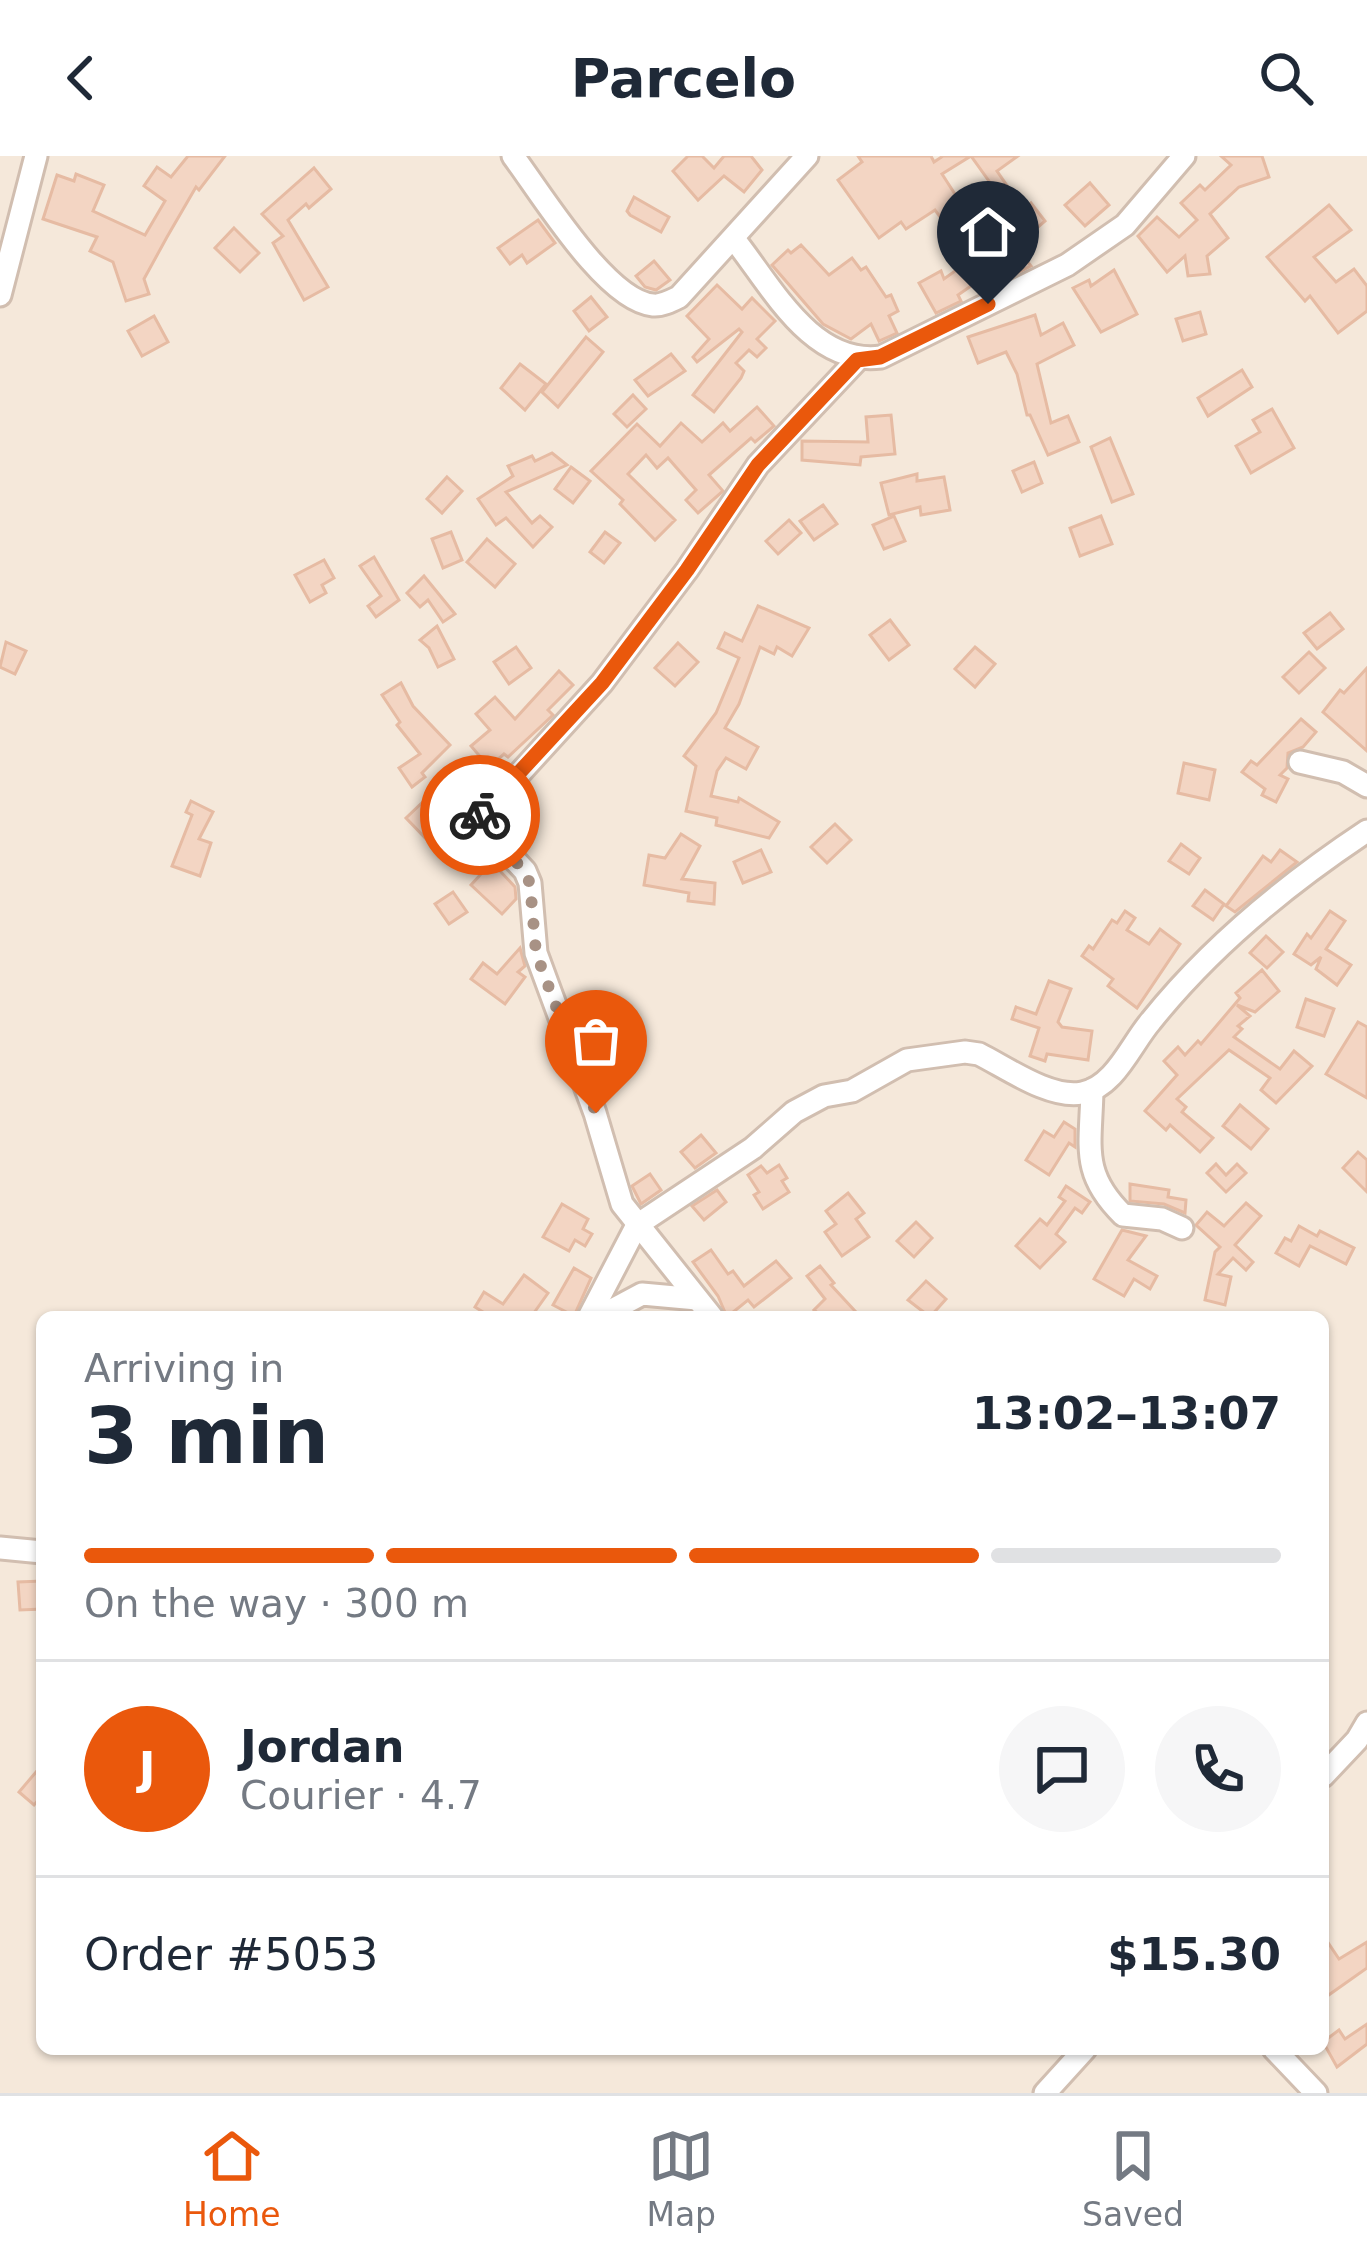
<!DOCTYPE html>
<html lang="en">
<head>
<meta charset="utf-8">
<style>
	body { margin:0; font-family:"DejaVu Sans",sans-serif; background:#f6f6f7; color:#1f2937; height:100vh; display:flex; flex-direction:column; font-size:45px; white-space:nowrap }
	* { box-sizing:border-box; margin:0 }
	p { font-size:39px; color:#747a83 }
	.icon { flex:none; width:66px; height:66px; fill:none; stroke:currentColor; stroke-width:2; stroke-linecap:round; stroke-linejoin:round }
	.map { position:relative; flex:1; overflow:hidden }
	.drawer { position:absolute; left:36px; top:1155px; width:1293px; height:744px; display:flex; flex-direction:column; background:#fff; border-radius:18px; box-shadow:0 3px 9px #0004 }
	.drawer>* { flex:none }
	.pin { position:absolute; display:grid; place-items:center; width:102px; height:102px; color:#fff; margin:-123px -51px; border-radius:50% 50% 50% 0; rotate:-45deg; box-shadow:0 0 12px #0007 }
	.pin .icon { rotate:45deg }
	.courier { position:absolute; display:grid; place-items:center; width:120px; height:120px; margin:-60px; border:9px solid #ea580c; border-radius:50%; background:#fff; color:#222; box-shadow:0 3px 15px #0007 }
	.head em { font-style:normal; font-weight:800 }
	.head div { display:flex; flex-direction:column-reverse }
	.head { display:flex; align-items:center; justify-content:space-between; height:204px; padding:0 48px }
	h1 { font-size:78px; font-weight:800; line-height:90px }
	.bar { display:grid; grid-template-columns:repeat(4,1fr); gap:18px 12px; align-content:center; height:144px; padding:0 48px }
	.bar i { height:15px; border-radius:9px; background:#e0e1e3 }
	.bar .selected { background:#ea580c }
	.bar p { grid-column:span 4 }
	.line { display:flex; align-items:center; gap:30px; padding:0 48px; border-top:3px solid #e0e1e3 }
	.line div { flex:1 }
	.round { display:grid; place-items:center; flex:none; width:126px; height:126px; border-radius:63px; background:#f6f6f7 }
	header { display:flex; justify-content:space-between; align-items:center; height:156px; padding:0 48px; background:#fff; font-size:54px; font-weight:800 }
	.tabs { display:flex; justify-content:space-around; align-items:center; height:168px; border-top:3px solid #e0e1e3; background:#fff; font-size:33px; color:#747a83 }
	.tabs a { display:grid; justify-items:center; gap:6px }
	.tabs .selected { color:#ea580c }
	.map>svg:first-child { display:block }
	.residential { fill:#f5e8da; fill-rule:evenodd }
	.building { fill:#f3d5c3; stroke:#e6bba3; stroke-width:3 }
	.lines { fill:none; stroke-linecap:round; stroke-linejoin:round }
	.minor-casing { stroke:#d1beb0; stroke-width:27 }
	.minor { stroke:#fff; stroke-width:21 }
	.done { stroke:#a89285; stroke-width:12; stroke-dasharray:0 21.6 }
	.route { stroke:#ea580c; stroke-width:15 }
</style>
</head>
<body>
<header><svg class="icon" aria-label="back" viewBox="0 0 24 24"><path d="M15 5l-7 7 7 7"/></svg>Parcelo<svg class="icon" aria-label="search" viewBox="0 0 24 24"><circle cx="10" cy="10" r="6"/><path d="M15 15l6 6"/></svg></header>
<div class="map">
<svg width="1367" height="1937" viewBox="0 0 1367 1937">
	<rect width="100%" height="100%" fill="#fdf6ec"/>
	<path class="residential" d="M 0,0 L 1367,0 L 1367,1937 L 0,1937 ZM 42,1161 L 1323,1161 L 1323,1893 L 42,1893 Z"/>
	<g class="building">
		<polygon points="188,0 225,0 199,34 196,31 167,81 144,123 149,138 126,145 113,106 90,95 97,81 43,63 57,19 74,25 76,18 104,29 93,55 145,79 165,45 144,30 157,11 171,21"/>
		<polygon points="688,0 702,0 714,12 724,0 751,0 762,14 744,36 724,20 698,44 673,15"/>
		<polygon points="858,0 931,0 934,6 943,0 971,0 942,18 964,52 981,40 994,59 958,85 935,54 906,73 901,66 879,82 838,24 862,6"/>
		<polygon points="971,0 1018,0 997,15 1010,34 993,46 984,33 991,28"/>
		<polygon points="1221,0 1262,0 1269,21 1239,31 1210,58 1228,82 1207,100 1210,118 1188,120 1185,100 1167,116 1138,80 1157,61 1179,81 1197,64 1181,47 1200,29 1205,34 1231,9"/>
		<polygon points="314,12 331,33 309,52 306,48 288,64 328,131 304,144 273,87 283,80 262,58"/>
		<polygon points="1090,27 1109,49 1085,70 1065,49"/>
		<polygon points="634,41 669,61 661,76 630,59 627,55"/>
		<polygon points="1031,47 1045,65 1023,84 1009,66"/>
		<polygon points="1329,49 1351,74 1314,101 1336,126 1354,113 1367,130 1367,155 1338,177 1310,140 1305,145 1267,101"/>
		<polygon points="538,64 555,87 527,107 522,99 510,108 498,92"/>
		<polygon points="234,72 259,97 240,116 215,92"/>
		<polygon points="1011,84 1031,110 1013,119 1004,107 958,139 961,145 936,157 919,127 941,115 944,123 976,100 981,106"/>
		<polygon points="801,89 829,119 852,102 861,114 866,111 886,141 891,139 898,155 889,160 897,177 879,185 871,168 851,183 823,168 772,109 788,94 791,97"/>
		<polygon points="654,105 670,124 656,134 645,131 636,120"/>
		<polygon points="1114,114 1137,158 1101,176 1073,132 1089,124 1091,130"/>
		<polygon points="717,129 742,153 752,142 775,165 757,183 766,192 757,201 749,194 736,207 744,215 741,222 714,256 693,239 742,176 739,173 697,206 693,201 709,183 687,160"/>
		<polygon points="591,141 607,161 589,175 574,155"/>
		<polygon points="1200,156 1206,178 1183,185 1176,163"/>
		<polygon points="1035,159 1041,179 1063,167 1074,189 1037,208 1051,267 1068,260 1079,286 1048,299 1030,259 1027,259 1017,218 1006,196 978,207 968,181"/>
		<polygon points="154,160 168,186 142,200 128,175"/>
		<polygon points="586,181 603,196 558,251 542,236"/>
		<polygon points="671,198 685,215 648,240 635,224"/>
		<polygon points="520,208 546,228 525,254 501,232"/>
		<polygon points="1242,214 1252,231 1208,260 1198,242"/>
		<polygon points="633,239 646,253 627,271 614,258"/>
		<polygon points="757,251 774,270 755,286 751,282 709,319 723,335 698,357 686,344 696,334 668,302 657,312 646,299 628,318 675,364 655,384 620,348 623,344 591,315 637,268 660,290 681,267 702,286 723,267 730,275"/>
		<polygon points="1272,253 1294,292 1251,317 1236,290 1260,276 1253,264"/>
		<polygon points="891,259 895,298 861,301 860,309 802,304 802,285 868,286 866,261"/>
		<polygon points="1110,282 1133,338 1112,346 1091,291"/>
		<polygon points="552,297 567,309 506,336 532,367 540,360 552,371 533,391 506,362 496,369 478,343 513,320 508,310 532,300 535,305"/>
		<polygon points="1034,306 1042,327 1022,336 1013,315"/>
		<polygon points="571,311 590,325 573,347 555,333"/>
		<polygon points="917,318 917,325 944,321 950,354 921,359 920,351 889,359 881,327"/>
		<polygon points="447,321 462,335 442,357 427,343"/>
		<polygon points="823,349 837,368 814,384 800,365"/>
		<polygon points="894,360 905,385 884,393 873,369"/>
		<polygon points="1101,360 1112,388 1080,400 1070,372"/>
		<polygon points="789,364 801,377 778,398 766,385"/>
		<polygon points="451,376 462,404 443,412 432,383"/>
		<polygon points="605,376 620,387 604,407 590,396"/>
		<polygon points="487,383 515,408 495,431 467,406"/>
		<polygon points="374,401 399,444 376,461 368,450 381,440 360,410"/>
		<polygon points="324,404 334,422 322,429 326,437 310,446 295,419"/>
		<polygon points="424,420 455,458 443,466 428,444 420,451 407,437"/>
		<polygon points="758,450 809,472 792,500 777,491 774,498 760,491 739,548 725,572 758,591 746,613 726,602 717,615 711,640 738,646 739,642 779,666 769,682 716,669 717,662 686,655 696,610 684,600 716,557 739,502 718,492 725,477 742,485"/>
		<polygon points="1330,457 1343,473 1317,493 1304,477"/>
		<polygon points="890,464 909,489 889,504 870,479"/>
		<polygon points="437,470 454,503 438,511 429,492 420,484"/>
		<polygon points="6,486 26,495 15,518 0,511"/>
		<polygon points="678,487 698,506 675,530 655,512"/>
		<polygon points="516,491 531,512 509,528 494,506"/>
		<polygon points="975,491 995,508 975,531 955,513"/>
		<polygon points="1309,496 1325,512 1299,537 1283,521"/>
		<polygon points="1367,512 1367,595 1323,556 1340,534 1344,537"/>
		<polygon points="559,515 573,529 548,554 553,559 508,601 504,598 489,611 471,590 490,574 476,558 495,541 515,563"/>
		<polygon points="401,527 413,550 450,589 422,617 425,621 412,631 399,612 420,598 397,569 400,566 382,539"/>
		<polygon points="1301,563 1316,576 1303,591 1288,597 1287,612 1280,619 1288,623 1276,646 1262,639 1265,633 1242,616 1251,605 1257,609"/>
		<polygon points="1184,607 1215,614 1209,644 1178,637"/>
		<polygon points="425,644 450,671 432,689 406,662"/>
		<polygon points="191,645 213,656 199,683 211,687 200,720 172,710 192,659 186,656"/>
		<polygon points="835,668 851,684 827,707 811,691"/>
		<polygon points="681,678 700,690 682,723 715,727 714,748 688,745 689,737 644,729 649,699 665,702"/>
		<polygon points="1181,688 1200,702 1189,718 1169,705"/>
		<polygon points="761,694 771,716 743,727 734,706"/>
		<polygon points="1280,694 1297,706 1235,756 1226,750 1263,700 1271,706"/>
		<polygon points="486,700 515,731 516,743 502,758 471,729 481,718 475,712"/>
		<polygon points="1205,734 1224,748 1213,764 1193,750"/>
		<polygon points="453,736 467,756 449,768 435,748"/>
		<polygon points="1125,755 1135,762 1127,774 1149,788 1160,773 1180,788 1137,852 1108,830 1113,823 1082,800 1089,790 1093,793 1112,764 1117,767"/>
		<polygon points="1330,755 1345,765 1326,793 1351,809 1337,829 1316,813 1321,801 1311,809 1294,798 1307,778 1311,782"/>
		<polygon points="1266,780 1283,796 1267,812 1250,797"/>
		<polygon points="520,792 525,810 518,816 525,821 505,848 471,823 483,807 497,818"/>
		<polygon points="1262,814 1279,835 1255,856 1237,849 1250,860 1238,870 1242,873 1234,881 1280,913 1294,895 1312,910 1276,947 1261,934 1270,922 1229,894 1177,943 1186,951 1182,956 1213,982 1200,996 1170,969 1166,974 1145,955 1177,919 1164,905 1178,891 1185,899 1198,885 1201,888 1240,842 1236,837"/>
		<polygon points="1049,825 1071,833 1058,866 1062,871 1092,875 1088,904 1047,898 1045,905 1030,900 1039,872 1012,863 1016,851 1036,858"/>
		<polygon points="1306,843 1334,853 1324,880 1297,871"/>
		<polygon points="1358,866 1367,871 1367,942 1326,918"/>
		<polygon points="1240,949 1268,973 1251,993 1223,970"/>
		<polygon points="1064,966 1075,973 1075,991 1069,987 1049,1019 1026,1004 1044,975 1054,981"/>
		<polygon points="701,979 716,997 695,1012 681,996"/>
		<polygon points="1358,996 1367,1004 1367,1036 1343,1012"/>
		<polygon points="1216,1008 1226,1019 1237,1008 1246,1017 1226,1036 1207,1017"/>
		<polygon points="779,1009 787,1022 782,1025 789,1036 763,1053 754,1039 759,1036 748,1019 761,1010 767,1017"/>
		<polygon points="650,1018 661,1034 641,1048 632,1030"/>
		<polygon points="1130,1028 1169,1034 1168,1041 1186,1044 1185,1057 1164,1048 1130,1045"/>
		<polygon points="1066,1030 1090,1046 1082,1057 1075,1052 1056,1078 1065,1086 1040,1112 1016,1090 1040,1063 1047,1069 1065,1045 1059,1041"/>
		<polygon points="717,1034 726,1046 704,1064 692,1050"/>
		<polygon points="848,1037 864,1057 856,1063 869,1081 842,1100 825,1076 836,1068 826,1055"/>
		<polygon points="1246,1047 1261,1060 1235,1089 1253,1106 1246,1114 1233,1102 1218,1118 1231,1121 1225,1149 1205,1144 1215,1096 1220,1091 1196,1069 1207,1056 1224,1070"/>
		<polygon points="562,1048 588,1063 583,1073 592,1078 585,1090 575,1084 569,1095 543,1081"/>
		<polygon points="916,1066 932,1082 914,1101 897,1085"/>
		<polygon points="1299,1070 1317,1080 1320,1075 1354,1092 1346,1108 1310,1090 1299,1110 1276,1097 1285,1082 1291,1085"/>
		<polygon points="1122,1074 1146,1080 1128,1104 1157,1120 1150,1133 1134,1123 1124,1140 1094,1123"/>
		<polygon points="711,1094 728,1118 733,1115 744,1130 776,1105 791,1122 754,1151 748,1144 727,1161 718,1140 693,1106"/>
		<polygon points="820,1110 834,1127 831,1129 855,1155 849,1161 822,1161 814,1154 825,1143 807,1120"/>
		<polygon points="574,1112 591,1122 574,1160 553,1149"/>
		<polygon points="524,1119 548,1137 531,1161 491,1161 475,1151 484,1136 503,1148"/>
		<polygon points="926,1125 946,1143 930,1161 908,1144"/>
		<polygon points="42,1425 42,1453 20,1454 18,1426"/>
		<polygon points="42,1609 42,1640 34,1649 19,1636"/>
		<polygon points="1323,1779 1339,1803 1367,1786 1367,1812 1323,1843"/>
		<polygon points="1367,1868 1367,1888 1337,1911 1323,1886 1339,1874 1345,1883"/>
	</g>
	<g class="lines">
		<defs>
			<g id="minor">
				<path d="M 513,0 C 541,37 606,145 653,149 C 661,150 671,145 679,141 L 807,0"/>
				<path d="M 734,83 C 772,131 812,210 881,201 L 1067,109 L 1125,69 L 1184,0"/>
				<polyline points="0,139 36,0"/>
				<polyline points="1300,606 1343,616 1367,630"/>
				<path d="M 1092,934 C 1091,990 1080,1017 1123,1059 L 1162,1063 L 1182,1072"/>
				<path d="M 589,1161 L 637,1069 L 753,992 L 794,956 L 824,940 L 852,935 L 907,904 L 965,896 L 979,898 C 1007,912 1050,943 1082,937 C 1115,931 1131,888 1151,865 C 1211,790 1287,728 1367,675"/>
				<polyline points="599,1161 642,1138 697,1143"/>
				<polyline points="712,1161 622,1048 595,957 536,797 530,727 525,715 477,664 602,527 687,414 758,309 857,204"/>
				<polyline points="0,1392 42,1396"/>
				<polyline points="1323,1620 1357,1584 1367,1567"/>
				<polyline points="1274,1893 1316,1937"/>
				<polyline points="1045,1937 1085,1893"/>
			</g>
		</defs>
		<use href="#minor" class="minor-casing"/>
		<use href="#minor" class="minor"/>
	</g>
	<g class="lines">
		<polyline class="done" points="480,659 478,668 525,715 530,728 536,797 596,957"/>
		<polyline class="route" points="480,659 602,527 687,414 758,309 857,204 880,201 988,148"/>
	</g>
</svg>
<div class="pin" style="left:596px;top:957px;background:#ea580c"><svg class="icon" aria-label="bag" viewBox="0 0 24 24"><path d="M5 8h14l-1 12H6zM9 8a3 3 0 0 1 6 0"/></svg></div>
<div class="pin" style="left:988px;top:148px;background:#1f2937"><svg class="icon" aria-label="home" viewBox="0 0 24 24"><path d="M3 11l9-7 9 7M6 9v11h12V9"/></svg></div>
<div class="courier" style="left:480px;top:659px"><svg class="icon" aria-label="bike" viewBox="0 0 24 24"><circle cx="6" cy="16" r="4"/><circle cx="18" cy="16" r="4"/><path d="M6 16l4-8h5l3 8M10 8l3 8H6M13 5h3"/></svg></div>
<section class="drawer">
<div class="head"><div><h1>3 min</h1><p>Arriving in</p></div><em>13:02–13:07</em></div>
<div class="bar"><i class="selected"></i><i class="selected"></i><i class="selected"></i><i></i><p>On the way · 300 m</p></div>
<div class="line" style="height:216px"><b class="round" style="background:#ea580c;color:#fff">J</b><div><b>Jordan</b><p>Courier · 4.7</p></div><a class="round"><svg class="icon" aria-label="chat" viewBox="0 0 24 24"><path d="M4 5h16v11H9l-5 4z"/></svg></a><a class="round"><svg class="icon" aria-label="phone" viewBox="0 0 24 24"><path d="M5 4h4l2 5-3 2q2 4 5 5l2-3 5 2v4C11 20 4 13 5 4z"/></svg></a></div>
<div class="line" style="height:156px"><div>Order #5053</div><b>$15.30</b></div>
</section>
</div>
<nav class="tabs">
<a class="selected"><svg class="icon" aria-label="home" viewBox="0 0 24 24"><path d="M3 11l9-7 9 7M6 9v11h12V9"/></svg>Home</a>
<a><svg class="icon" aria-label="map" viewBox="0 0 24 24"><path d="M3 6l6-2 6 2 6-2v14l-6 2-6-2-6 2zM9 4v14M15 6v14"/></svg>Map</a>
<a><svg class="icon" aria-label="saved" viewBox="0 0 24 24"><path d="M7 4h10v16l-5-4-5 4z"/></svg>Saved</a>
</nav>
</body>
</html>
